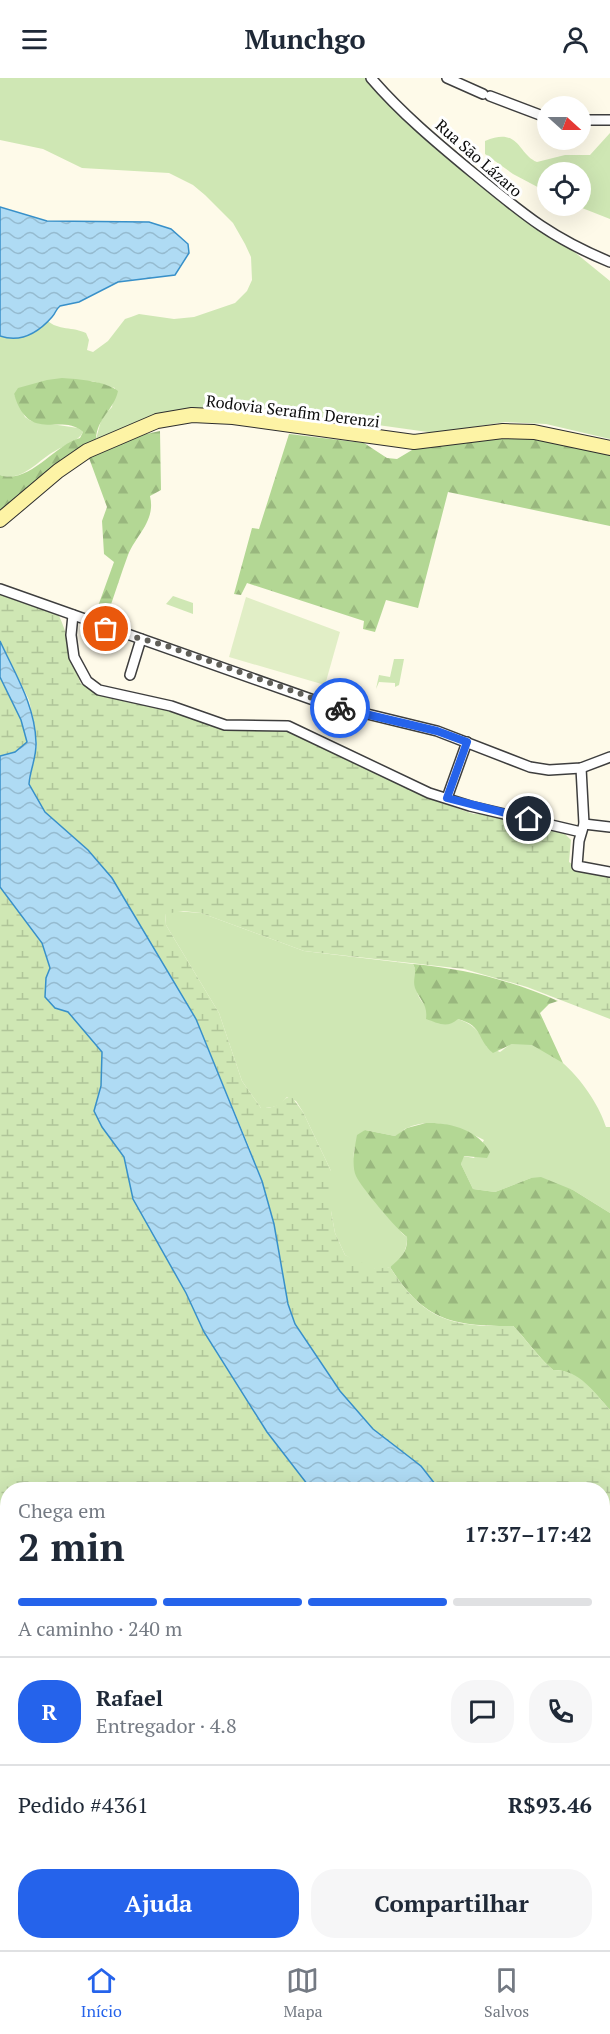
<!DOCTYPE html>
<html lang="pt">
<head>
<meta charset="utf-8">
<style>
	body { margin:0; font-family:"PT Serif",serif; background:#f6f6f7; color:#1f2937; height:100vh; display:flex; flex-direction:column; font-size:22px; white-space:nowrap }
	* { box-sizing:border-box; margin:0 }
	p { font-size:20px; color:#747a83 }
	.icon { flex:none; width:33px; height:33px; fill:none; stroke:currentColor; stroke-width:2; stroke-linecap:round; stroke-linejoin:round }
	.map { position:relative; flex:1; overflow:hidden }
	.panel { position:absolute; left:0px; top:1404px; width:610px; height:468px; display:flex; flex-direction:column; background:#fff; border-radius:24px 24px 0 0; box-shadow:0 6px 24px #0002 }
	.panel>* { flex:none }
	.needle { width:39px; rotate:111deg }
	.buttons { position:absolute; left:537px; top:18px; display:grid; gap:12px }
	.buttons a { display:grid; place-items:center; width:54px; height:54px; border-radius:50%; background:#fff; box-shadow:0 6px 24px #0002; font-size:30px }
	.pin { position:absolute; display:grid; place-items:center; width:51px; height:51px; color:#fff; margin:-26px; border:3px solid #fff; border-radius:50%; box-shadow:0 2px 6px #0007 }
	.courier { position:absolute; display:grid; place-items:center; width:60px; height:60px; margin:-30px; border:4px solid #2563eb; border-radius:50%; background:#fff; color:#222; box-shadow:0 2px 8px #0007 }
	.head em { font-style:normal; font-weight:600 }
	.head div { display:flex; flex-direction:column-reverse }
	.head { display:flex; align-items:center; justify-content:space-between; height:102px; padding:0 18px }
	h1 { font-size:39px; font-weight:600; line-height:45px }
	.bar { display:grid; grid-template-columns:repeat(4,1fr); gap:9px 6px; align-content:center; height:72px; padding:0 18px }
	.bar i { height:8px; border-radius:4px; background:#e0e1e3 }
	.bar .selected { background:#2563eb }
	.bar p { grid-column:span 4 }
	.line { display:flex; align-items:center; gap:15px; padding:0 18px; border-top:2px solid #e0e1e3 }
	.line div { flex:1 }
	.round { display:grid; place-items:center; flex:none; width:63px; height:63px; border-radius:24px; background:#f6f6f7 }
	.button { display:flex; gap:12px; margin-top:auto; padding:12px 18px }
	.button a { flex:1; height:69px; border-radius:24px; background:#2563eb; color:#fff; font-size:24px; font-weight:600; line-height:69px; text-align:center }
	.button a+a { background:#f6f6f7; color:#1f2937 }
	header { display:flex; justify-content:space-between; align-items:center; height:78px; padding:0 18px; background:#fff; font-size:27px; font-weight:600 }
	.tabs { display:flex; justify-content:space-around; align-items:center; height:84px; border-top:2px solid #e0e1e3; background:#fff; font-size:16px; color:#747a83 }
	.tabs a { display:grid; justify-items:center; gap:3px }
	.tabs .selected { color:#2563eb }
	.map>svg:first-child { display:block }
	.grass { fill:#cfe7b4 }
	.forest { fill:url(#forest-firs) }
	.wetland { fill:url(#wetland-marsh) }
	.pitch { fill:#e1eec6 }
	.water { fill:url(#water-waves); stroke:#3890c9; stroke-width:1.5 }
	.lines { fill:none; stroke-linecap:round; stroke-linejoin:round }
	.minor-casing { stroke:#3e3e3e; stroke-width:12 }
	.secondary-casing { stroke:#2d2d2d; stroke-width:16 }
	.minor { stroke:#fff; stroke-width:9 }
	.secondary { stroke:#fdf3a5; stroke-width:14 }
	.done { stroke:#605f59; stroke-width:6; stroke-dasharray:0 10.8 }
	.route { stroke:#2563eb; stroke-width:8 }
	.labels { text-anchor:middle; stroke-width:6; stroke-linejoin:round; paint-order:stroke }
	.street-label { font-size:16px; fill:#0b0b0b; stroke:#fff }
</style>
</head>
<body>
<header><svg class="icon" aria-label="menu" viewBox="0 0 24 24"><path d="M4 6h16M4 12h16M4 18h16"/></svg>Munchgo<svg class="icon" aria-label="person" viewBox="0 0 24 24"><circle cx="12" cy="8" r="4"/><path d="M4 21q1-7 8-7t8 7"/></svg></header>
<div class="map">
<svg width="610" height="1872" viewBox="0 0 610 1872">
	<defs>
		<pattern id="forest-firs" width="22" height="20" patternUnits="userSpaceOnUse" patternTransform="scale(1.5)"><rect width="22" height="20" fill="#b3d794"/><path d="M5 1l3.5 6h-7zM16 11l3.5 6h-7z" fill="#99b77e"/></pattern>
		<pattern id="wetland-marsh" width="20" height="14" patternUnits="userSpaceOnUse" patternTransform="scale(1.5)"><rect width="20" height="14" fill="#cfe7b4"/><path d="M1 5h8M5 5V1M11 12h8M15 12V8" fill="none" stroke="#b0c599"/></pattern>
		<pattern id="water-waves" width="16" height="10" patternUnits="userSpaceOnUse" patternTransform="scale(1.5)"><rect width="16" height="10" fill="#afdbf4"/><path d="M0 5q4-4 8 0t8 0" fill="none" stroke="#95bbd0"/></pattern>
	</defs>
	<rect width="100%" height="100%" fill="#fefae9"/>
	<g class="grass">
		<path d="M 0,0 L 367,0 L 367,4 L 388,22 L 610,203 L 610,361 L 546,346 L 505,344 L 435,355 L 241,328 L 187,332 L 147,341 L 96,361 L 102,339 L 112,329 L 115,310 L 92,303 L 14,316 L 25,339 L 31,343 L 78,350 L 83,354 C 78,364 65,367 55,373 C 38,382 22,405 0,397 L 0,258 C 20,265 33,255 48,243 C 57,252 74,249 86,255 L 89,262 L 87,272 L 93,274 L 108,263 L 125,241 L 131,239 L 139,236 L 174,241 L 194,239 L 235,225 L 247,213 L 252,202 L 251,179 L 245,166 L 233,145 L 205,117 L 193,107 L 169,95 L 82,90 L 43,71 L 0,62 Z"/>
		<path d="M 610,55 L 610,141 L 577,128 L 580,128 L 580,94 L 548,94 L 547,114 L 513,96 L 485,76 L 485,63 C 520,48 518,77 537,84 L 565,77 L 590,77 Z"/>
		<polygon points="173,518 193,525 193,536 166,526"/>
		<polygon points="394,581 404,581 399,607 395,609 395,605 379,604 376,611 379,597 390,599"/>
		<path d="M 175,833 L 201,835 L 304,873 L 413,886 C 420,898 409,913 427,929 C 430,931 437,933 440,934 C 466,945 475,943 487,969 L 500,974 C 503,972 508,967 512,966 C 551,956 597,1017 606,1049 L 610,1049 L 610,1135 L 573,1112 L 531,1100 L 495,1114 L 473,1111 L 461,1086 L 463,1078 L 474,1080 L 484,1062 C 460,1050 433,1038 407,1050 C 402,1052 401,1056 395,1058 L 365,1052 C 362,1058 355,1066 354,1073 C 351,1103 380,1124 395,1145 C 400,1151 400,1155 407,1159 C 408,1176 394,1194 375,1191 C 365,1189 354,1182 345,1177 L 335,1155 L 331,1133 L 331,1093 L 303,1034 L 296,1023 L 287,1019 C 279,1028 274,1030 261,1030 L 242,1003 L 219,935 L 166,847 L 165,835 Z"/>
		<polygon points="385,1865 506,1865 513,1872 406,1872"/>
	</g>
	<g class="forest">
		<path d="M 62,300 C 78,301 106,303 118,313 C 114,332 97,340 96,361 L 68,378 L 0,434 L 0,397 C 29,407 54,367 80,360 L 83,354 C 61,334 29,367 14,316 L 18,310 L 47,302 Z"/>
		<path d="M 160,353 L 161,412 L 150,418 C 156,443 136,457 128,477 C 121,496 115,515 108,535 L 97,531 L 114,484 L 104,476 L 102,443 L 107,429 L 89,380 L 132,359 Z"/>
		<polygon points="289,356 364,365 387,380 397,381 417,369 505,357 539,358 610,374 610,448 448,414 418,530 386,522 375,554 363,551 364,543 247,505 241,517 234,516 252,450 259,451"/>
		<path d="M 413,886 C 466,891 510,902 558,923 L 549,926 L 540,935 L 563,985 L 532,967 L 512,966 L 493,975 C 476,961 484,948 458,941 C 447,951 438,945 426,941 C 428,926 420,923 415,910 C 412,901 418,894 413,886 Z"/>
		<path d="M 426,1045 C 450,1044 478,1052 490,1074 L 487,1080 L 464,1078 L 461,1086 L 473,1111 L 495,1114 L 531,1100 L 541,1099 L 573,1112 L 610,1135 L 610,1332 C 596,1316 576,1291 553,1292 C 537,1278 527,1262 513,1248 C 452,1248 424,1243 390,1189 C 401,1180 408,1174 407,1159 C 399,1154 360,1108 356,1098 C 351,1087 355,1068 357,1057 L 365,1052 L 395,1058 L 407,1050 Z"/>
		<polygon points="0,1664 8,1665 7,1725 2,1726 8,1729 8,1864 385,1864 406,1872 0,1872"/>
	</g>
	<g class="wetland">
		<path d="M 0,514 L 55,531 C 69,553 71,582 81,606 L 126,624 L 174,632 L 214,648 L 283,650 L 416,714 L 459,731 L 474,736 L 500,736 L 563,754 L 571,762 L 569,784 L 580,791 L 610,797 L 610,941 L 527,909 L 464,891 L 304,873 L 201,835 L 183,833 L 165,836 L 166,847 L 219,935 L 242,1003 L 261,1030 C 279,1031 278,1023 291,1018 L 303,1034 L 331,1093 L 331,1133 L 335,1155 L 345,1177 L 376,1191 L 390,1189 C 424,1243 452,1249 513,1248 C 527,1262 537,1278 553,1292 C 579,1291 594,1314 610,1332 L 610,1531 L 603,1528 L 603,1412 L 439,1411 L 421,1389 L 373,1351 L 340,1313 L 295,1246 L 288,1226 L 274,1146 L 250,1071 L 196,941 L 112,800 L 88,772 L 45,734 L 29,706 L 37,668 L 35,649 L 29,622 L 0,563 Z"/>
		<polygon points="0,599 21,642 27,664 15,674 0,678"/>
		<polygon points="0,809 42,865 50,890 46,900 55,930 68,934 102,974 101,1008 94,1033 124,1078 133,1121 186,1215 204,1254 267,1354 311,1411 8,1412 7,1665 0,1664"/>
		<polygon points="603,1650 610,1653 610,1872 513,1872 506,1865 603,1864"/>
	</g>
	<polygon class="pitch" points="246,519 340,554 325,607 229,579"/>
	<g class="water">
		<path d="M 0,129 L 47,143 L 149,144 L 171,151 L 188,166 L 189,175 L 175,197 L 118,204 L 79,224 L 60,228 C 55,232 56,235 52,239 C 38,255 21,265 0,258 Z"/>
		<path d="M 0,563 C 15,596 35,627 36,664 C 37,678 30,692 29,706 L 45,734 L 88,772 L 112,800 L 196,941 L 262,1103 L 274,1146 L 288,1226 L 295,1246 L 340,1313 L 373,1351 L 421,1388 L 439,1411 L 311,1411 L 267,1354 L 204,1254 L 186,1215 L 133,1121 L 124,1079 L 102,1049 L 94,1033 L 101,1008 L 102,974 L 68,934 L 55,930 L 45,919 L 46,900 L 50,890 L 42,865 L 0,809 L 0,678 L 15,674 L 27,664 L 21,642 L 0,599 Z"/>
		<polygon points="603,1528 610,1531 610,1653 603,1650"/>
	</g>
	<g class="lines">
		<defs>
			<g id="minor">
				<path d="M 371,0 C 401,35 437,65 472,94 C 522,135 549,159 610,184"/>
				<polyline points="447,0 483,16"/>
				<polyline points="490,18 548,40"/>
				<polyline points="580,42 610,42"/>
				<polyline points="0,511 322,625 437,653 530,689 549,692 581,690 610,679"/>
				<polyline points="73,537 71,557 74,579 87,603 99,612 171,628 225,647 288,648 429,715 470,728 581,754"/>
				<polyline points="130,597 141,561"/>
				<polyline points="581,690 584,746 579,763 577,788 610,794"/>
				<polyline points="447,720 467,664"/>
				<polyline points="584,746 610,749"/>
			</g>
			<polyline id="secondary" points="0,442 58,393 87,373 157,343 192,337 233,339 414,364 503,353 534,354 610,370"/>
		</defs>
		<use href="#minor" class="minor-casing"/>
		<use href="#secondary" class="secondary-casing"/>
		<use href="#minor" class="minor"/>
		<use href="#secondary" class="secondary"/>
	</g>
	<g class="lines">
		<polyline class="done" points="106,551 167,568 340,630"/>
		<polyline class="route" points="340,630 437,653 467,664 447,720 529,741"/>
	</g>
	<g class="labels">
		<g class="street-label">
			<text transform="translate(479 80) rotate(41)" y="6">Rua São Lázaro</text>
			<text transform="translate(293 333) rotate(7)" y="6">Rodovia Serafim Derenzi</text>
		</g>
	</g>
</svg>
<div class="buttons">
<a><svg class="needle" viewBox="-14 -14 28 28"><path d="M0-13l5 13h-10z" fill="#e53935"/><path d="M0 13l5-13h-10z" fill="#747a83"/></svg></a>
<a><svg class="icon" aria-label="locate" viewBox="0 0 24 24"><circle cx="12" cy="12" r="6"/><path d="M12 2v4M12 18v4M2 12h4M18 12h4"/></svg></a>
</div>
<div class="pin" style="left:106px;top:551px;background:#ea580c"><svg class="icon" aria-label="bag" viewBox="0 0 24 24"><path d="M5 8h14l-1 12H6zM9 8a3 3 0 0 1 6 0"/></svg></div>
<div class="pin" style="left:529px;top:741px;background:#1f2937"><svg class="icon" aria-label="home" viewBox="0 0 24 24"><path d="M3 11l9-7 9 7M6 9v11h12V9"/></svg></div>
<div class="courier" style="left:340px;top:630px"><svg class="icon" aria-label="bike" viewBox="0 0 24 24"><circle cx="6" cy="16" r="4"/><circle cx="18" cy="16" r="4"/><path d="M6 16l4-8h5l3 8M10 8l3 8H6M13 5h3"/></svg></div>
<section class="panel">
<div class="head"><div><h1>2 min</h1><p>Chega em</p></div><em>17:37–17:42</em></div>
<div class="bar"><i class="selected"></i><i class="selected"></i><i class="selected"></i><i></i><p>A caminho · 240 m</p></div>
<div class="line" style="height:108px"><b class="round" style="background:#2563eb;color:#fff">R</b><div><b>Rafael</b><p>Entregador · 4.8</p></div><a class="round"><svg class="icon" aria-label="chat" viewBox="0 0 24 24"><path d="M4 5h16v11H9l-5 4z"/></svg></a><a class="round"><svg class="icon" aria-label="phone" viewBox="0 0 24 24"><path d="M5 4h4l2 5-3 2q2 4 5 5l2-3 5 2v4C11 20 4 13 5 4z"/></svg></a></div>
<div class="line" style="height:78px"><div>Pedido #4361</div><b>R$93.46</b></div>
<div class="button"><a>Ajuda</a><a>Compartilhar</a></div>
</section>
</div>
<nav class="tabs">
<a class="selected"><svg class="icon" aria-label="home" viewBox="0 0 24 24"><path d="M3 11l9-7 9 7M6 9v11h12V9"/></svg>Início</a>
<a><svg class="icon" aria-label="map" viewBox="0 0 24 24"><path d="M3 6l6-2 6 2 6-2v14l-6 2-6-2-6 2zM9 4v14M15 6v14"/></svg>Mapa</a>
<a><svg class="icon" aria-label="saved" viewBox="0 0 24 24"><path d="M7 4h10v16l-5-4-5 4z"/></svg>Salvos</a>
</nav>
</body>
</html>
